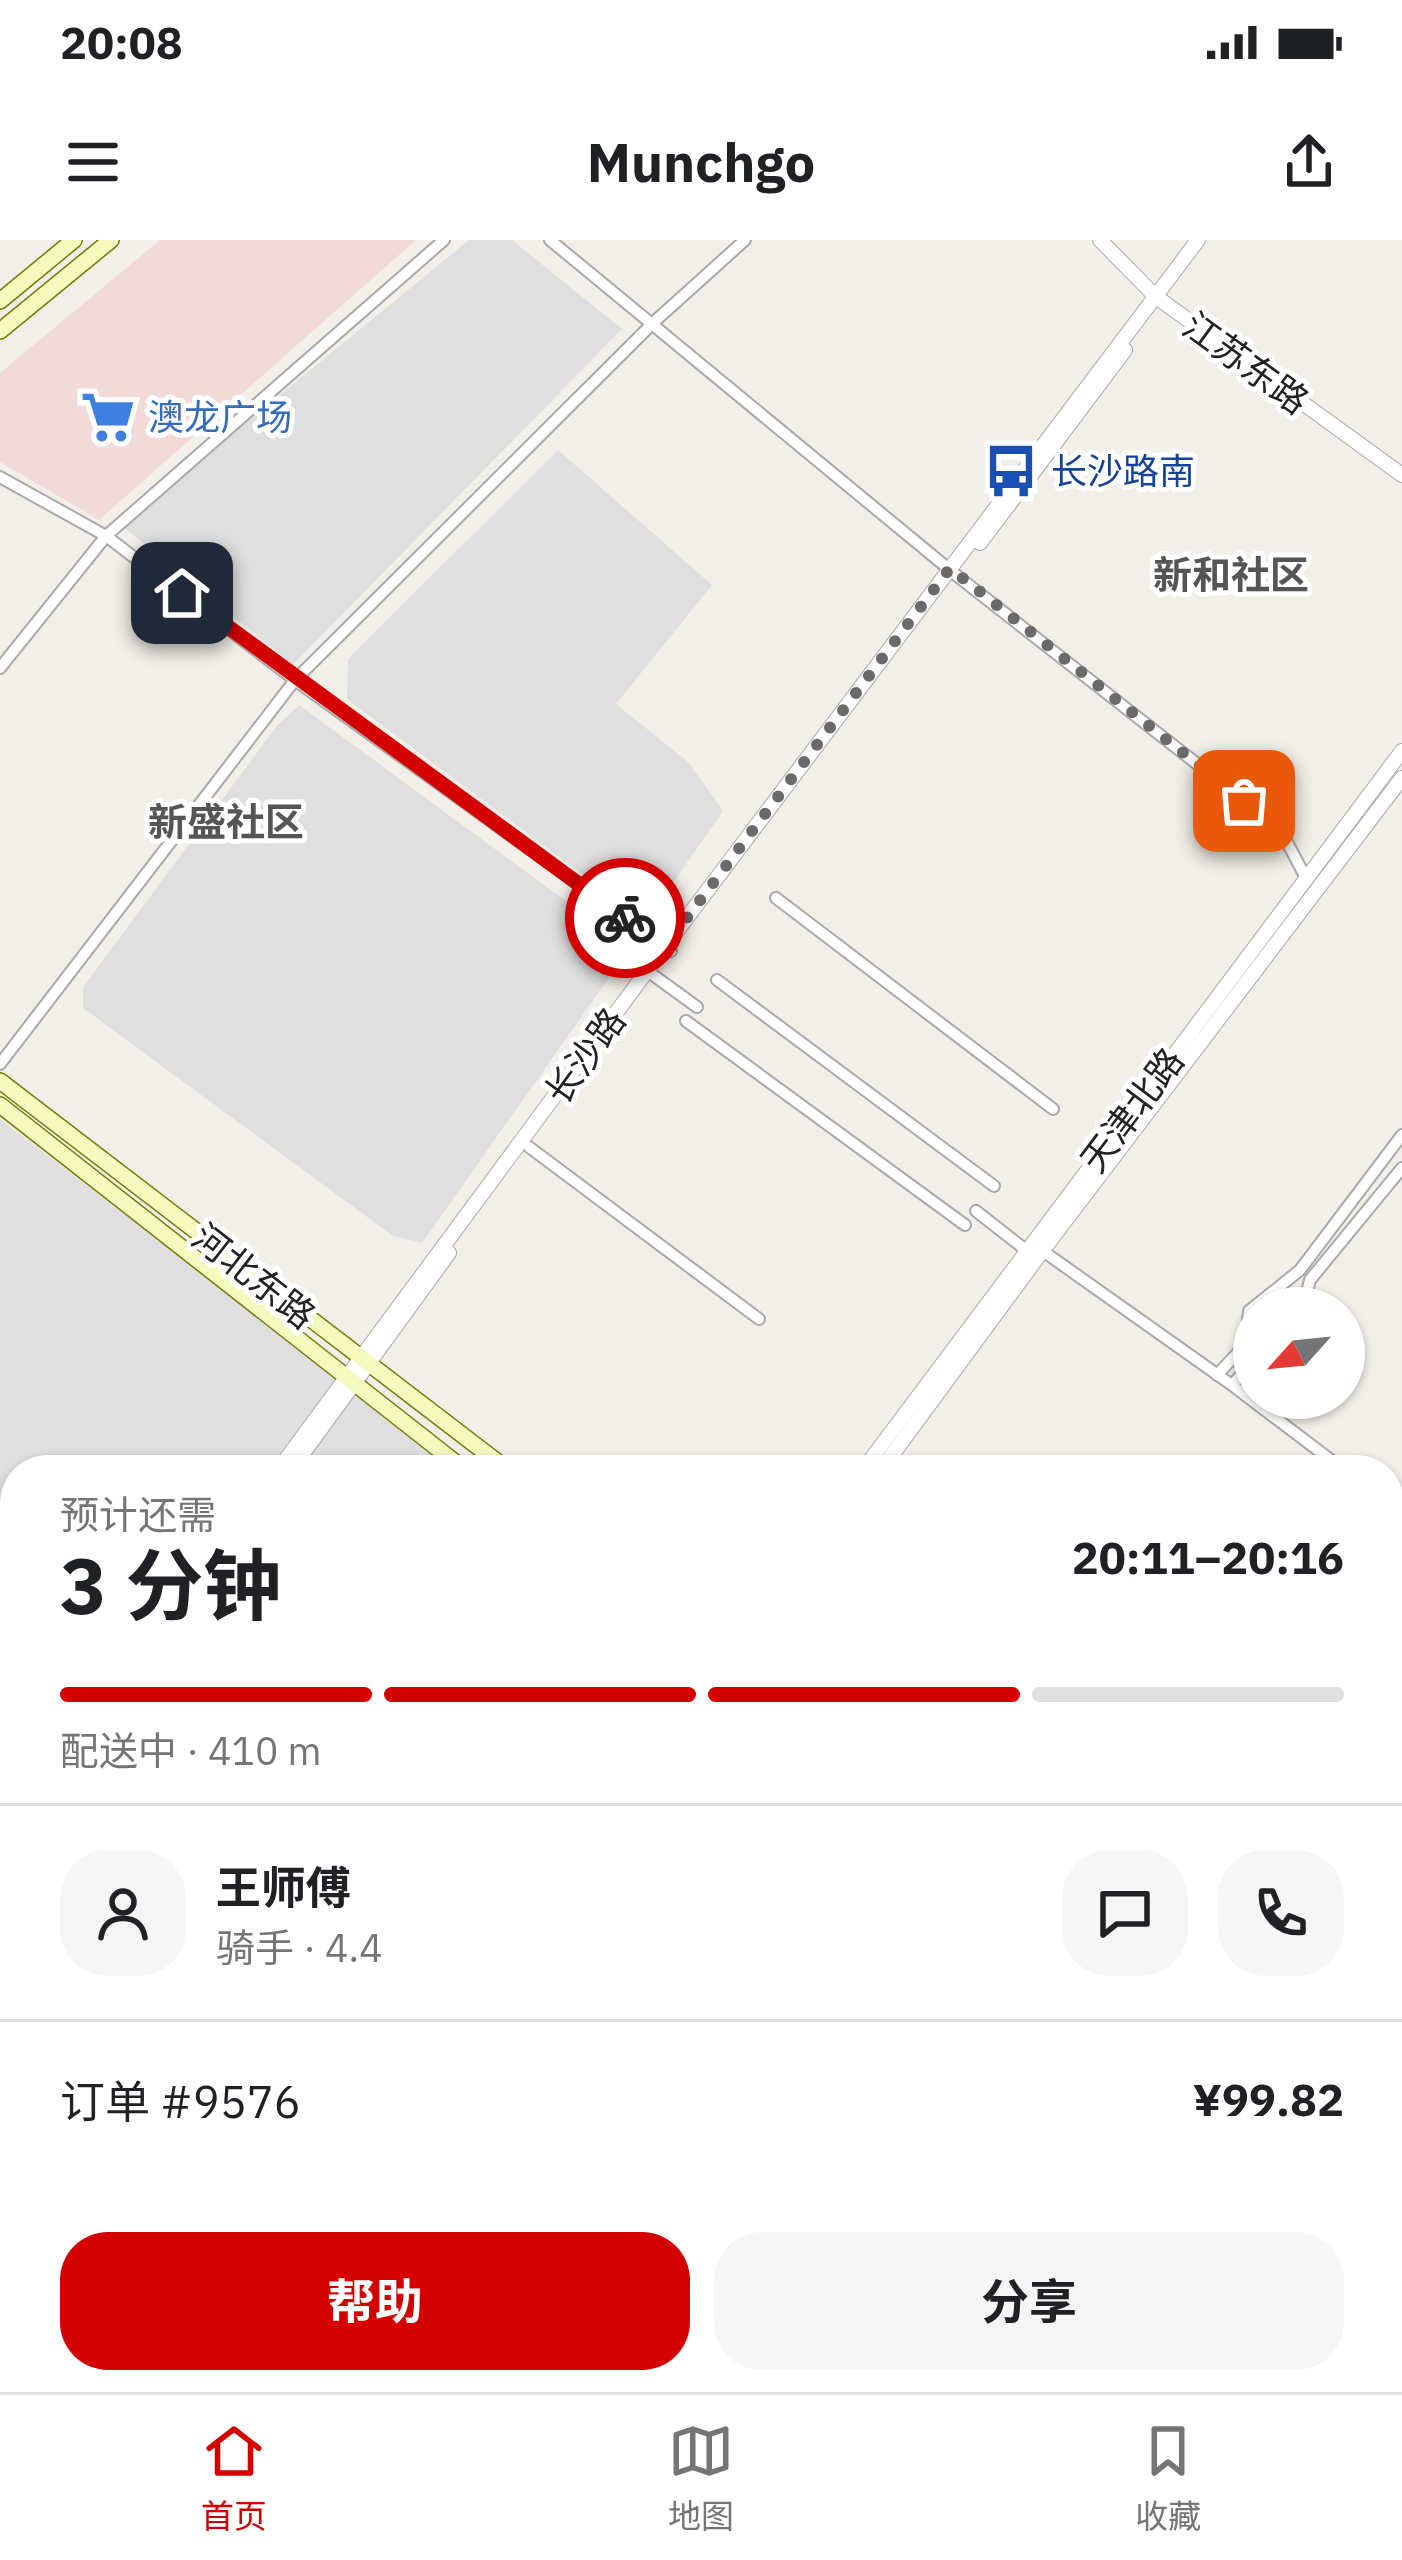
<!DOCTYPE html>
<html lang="zh">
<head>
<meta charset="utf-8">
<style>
	body { margin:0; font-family:"IBM Plex Sans","Noto Sans SC",sans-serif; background:#f6f6f6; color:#202124; height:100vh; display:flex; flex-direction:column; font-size:45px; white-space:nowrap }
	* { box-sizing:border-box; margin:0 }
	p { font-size:39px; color:#757577 }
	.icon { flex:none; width:66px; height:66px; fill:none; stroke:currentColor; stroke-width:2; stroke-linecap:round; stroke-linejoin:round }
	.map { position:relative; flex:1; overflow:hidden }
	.sheet { position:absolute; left:0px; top:1215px; width:1404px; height:939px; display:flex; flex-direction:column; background:#fff; border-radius:48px 48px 0 0; box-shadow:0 3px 9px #0004 }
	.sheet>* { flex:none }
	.needle { width:78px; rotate:243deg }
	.buttons { position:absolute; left:1233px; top:1047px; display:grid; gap:24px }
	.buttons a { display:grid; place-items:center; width:132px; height:132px; border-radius:50%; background:#fff; box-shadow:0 3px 9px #0004; font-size:60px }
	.pin { position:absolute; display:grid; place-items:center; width:102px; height:102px; color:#fff; margin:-51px; border-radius:24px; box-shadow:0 6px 18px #0006 }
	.courier { position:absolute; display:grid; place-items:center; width:120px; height:120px; margin:-60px; border:9px solid #d40000; border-radius:50%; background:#fff; color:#222; box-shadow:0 3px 15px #0007 }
	.head em { font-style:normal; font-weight:700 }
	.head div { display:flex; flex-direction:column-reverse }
	.head { display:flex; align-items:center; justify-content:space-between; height:204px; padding:0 60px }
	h1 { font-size:78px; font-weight:700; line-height:90px }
	.bar { display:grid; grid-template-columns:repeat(4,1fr); gap:18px 12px; align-content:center; height:144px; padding:0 60px }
	.bar i { height:15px; border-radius:9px; background:#e0e0e0 }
	.bar .on { background:#d40000 }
	.bar p { grid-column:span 4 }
	.line { display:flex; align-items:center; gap:30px; padding:0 60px; border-top:3px solid #e0e0e0 }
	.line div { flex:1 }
	.round { display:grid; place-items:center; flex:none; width:126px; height:126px; border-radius:48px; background:#f6f6f6 }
	.button { display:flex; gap:24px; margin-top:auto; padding:24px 60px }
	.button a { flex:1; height:138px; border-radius:48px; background:#d40000; color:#fff; font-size:48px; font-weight:700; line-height:138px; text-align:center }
	.button a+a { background:#f6f6f6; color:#202124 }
	.status { display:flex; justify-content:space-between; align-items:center; height:84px; padding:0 60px; background:#fff; direction:ltr }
	.status svg { height:33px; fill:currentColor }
	header { display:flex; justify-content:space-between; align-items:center; height:156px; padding:0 60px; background:#fff; font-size:54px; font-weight:700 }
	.tab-bar { display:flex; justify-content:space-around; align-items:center; height:168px; border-top:3px solid #e0e0e0; background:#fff; font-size:33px; color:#757577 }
	.tab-bar a { display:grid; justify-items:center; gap:6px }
	.tab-bar .on { color:#d40000 }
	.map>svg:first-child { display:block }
	.residential { fill:#e0dfdf }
	.commercial { fill:#f2dad9 }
	.education { fill:#ffffe5 }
	.pitch { fill:#88e0be }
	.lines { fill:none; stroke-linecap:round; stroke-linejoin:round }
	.minor-casing { stroke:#a9a9a9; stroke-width:14 }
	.tertiary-casing { stroke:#a9a9a9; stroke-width:16 }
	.secondary-casing { stroke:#707d05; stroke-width:18 }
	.minor { stroke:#fff; stroke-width:10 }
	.tertiary { stroke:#fff; stroke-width:14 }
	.secondary { stroke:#f7fabf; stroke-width:15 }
	.done { stroke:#6b6a68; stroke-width:12; stroke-dasharray:0 21.6 }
	.route { stroke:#d40000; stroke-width:15 }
	.labels { text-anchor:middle; stroke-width:10; stroke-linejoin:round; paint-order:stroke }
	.street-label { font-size:36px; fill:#222; stroke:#fff }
	.shop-label { font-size:36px; fill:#366cbe; stroke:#fff; text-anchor:start }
	.transit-label { font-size:36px; fill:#164399; stroke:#fff; text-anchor:start }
	.neighbourhood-label { font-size:39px; font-weight:bold; fill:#555; stroke:#fff }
</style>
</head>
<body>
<div class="status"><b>20:08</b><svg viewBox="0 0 49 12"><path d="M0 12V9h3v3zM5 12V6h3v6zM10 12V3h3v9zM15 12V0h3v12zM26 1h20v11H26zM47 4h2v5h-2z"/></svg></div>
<header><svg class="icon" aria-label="menu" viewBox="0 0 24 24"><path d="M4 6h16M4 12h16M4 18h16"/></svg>Munchgo<svg class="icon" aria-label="share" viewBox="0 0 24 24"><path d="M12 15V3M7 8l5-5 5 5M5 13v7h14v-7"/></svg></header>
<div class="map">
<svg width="1402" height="2152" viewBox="0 0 1402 2152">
	<rect width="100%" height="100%" fill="#f2efe9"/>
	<g class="residential">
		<polygon points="469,0 512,0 622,89 293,425 121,285"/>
		<polygon points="558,210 712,345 616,464 688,522 723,571 646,682 347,459 348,419"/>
		<polygon points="299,465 630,708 422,1003 393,996 83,768 83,747 276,487"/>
		<polygon points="0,879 456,1230 15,1230 15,2139 1389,2139 1389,1948 1402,1958 1402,2152 23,2152 0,2135"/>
	</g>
	<polygon class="commercial" points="160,0 416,0 99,280 0,222 0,133"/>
	<g class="education">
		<polygon points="0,1738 15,1749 15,2122 0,2110"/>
		<polygon points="38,2139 152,2139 142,2152 55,2152"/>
	</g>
	<polygon class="pitch" points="1402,1525 1402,1872 1389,1862 1389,1541"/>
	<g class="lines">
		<defs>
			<g id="minor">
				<polyline points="550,0 956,335 1280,589 1306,638"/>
				<polyline points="0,237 106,296 295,440 671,711"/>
				<polyline points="0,428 106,296 444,0"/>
				<polyline points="776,658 1053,869"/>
				<polyline points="653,735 697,767"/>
				<polyline points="717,740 994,946"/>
				<polyline points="686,781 965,985"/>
				<polyline points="0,824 295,440 654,82 745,0"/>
				<polyline points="529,907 759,1079"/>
				<polyline points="976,971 1027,1011"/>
				<polyline points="1040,1009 1232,1145 1344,1230"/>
				<polyline points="1303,1068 1310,1040 1402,928"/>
				<polyline points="1217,1135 1245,1105 1249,1071 1300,1030 1402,895"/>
				<polyline points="1232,1145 1254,1120"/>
				<polyline points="1389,1264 1402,1274"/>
				<polyline points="0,1314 15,1326"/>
				<polyline points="1389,1491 1402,1474"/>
				<polyline points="0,1506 15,1486"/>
				<polyline points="0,1713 15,1724"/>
				<polyline points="0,2134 23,2152"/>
				<polyline points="629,2139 646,2152"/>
				<polyline points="1346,2139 1363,2152"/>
				<polyline points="1037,2152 1047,2139"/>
				<polyline points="1382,2152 1402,2127"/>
			</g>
			<g id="tertiary">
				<polyline points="1100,0 1155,56 1402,235"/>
				<polyline points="980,303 1125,110"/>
				<polyline points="278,1230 655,720 1198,0"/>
				<polyline points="291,1230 449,1013"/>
				<polyline points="863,1230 1402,511"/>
				<polyline points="881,1230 1043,1010 1402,538"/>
				<polyline points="0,1602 15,1582"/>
				<polyline points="0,1618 15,1598"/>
				<polyline points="176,2152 186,2139"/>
			</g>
			<g id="secondary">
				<polyline points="0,61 74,0"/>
				<polyline points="0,91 111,0"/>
				<polyline points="0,841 508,1230"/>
				<polyline points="0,865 465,1230"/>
				<polyline points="1389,1891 1402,1901"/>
				<polyline points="1389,1933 1402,1943"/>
			</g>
		</defs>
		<use href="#minor" class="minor-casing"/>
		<use href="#tertiary" class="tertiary-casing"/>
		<use href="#secondary" class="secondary-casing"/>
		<use href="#minor" class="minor"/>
		<use href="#tertiary" class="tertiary"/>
		<use href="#secondary" class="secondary"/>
	</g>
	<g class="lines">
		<polyline class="done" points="625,678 665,707 950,328 1244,561"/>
		<polyline class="route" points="182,353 625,678"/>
	</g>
	<defs>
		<symbol id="supermarket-bare" viewBox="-9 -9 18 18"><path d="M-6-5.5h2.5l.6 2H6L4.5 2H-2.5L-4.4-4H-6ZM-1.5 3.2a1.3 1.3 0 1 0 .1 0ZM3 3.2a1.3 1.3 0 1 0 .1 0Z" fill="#3f7fe0" stroke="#fff" stroke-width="2.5" paint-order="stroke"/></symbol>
		<symbol id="bus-bare" viewBox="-9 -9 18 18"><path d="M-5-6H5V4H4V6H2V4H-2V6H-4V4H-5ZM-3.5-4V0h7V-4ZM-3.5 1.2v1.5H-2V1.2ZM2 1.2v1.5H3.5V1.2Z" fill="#1a4fb4" stroke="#fff" stroke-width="2.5" paint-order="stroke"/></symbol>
	</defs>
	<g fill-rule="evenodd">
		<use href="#supermarket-bare" x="70" y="139" width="76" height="76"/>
		<use href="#bus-bare" x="973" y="193" width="76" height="76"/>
	</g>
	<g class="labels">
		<g class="street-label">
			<text transform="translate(1246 123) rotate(36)" y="13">江苏东路</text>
			<text transform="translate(585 816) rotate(-54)" y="13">长沙路</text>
			<text transform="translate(1132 870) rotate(-53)" y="13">天津北路</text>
			<text transform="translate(254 1036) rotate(38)" y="13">河北东路</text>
		</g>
		<g class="shop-label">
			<text x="148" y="190">澳龙广场</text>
		</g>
		<g class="transit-label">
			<text x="1051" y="244">长沙路南</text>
		</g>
		<g class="neighbourhood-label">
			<text x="1231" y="349">新和社区</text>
			<text x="226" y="596">新盛社区</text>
		</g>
	</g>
</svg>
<div class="buttons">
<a><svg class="needle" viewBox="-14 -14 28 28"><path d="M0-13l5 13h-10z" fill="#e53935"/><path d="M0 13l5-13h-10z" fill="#757577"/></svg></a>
</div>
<div class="pin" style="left:1244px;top:561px;background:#ea580c"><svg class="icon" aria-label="bag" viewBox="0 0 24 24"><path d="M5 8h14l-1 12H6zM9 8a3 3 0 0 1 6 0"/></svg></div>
<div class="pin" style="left:182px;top:353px;background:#1f2937"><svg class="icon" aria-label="home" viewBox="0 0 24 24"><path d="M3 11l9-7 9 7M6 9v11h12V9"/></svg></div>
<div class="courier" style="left:625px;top:678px"><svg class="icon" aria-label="bike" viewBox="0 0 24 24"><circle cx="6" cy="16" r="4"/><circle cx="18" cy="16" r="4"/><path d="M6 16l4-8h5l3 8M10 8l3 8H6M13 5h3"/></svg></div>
<section class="sheet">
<div class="head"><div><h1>3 分钟</h1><p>预计还需</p></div><em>20:11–20:16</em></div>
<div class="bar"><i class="on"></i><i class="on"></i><i class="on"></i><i></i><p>配送中 · 410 m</p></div>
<div class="line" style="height:216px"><a class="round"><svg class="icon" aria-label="person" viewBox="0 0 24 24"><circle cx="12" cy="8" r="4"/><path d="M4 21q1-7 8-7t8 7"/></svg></a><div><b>王师傅</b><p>骑手 · 4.4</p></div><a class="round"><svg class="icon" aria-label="chat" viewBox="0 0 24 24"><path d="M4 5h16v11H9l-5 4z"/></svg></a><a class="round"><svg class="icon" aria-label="phone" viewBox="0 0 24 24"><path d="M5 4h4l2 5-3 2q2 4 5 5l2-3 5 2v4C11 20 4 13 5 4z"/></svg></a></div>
<div class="line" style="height:156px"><div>订单 #9576</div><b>¥99.82</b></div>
<div class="button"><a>帮助</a><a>分享</a></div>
</section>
</div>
<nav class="tab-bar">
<a class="on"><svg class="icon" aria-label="home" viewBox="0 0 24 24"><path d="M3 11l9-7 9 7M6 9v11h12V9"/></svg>首页</a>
<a><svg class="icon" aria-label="map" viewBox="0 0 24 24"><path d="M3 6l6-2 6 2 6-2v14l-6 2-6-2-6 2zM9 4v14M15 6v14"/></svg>地图</a>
<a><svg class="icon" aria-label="saved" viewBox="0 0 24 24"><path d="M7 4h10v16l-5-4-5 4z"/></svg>收藏</a>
</nav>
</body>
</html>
